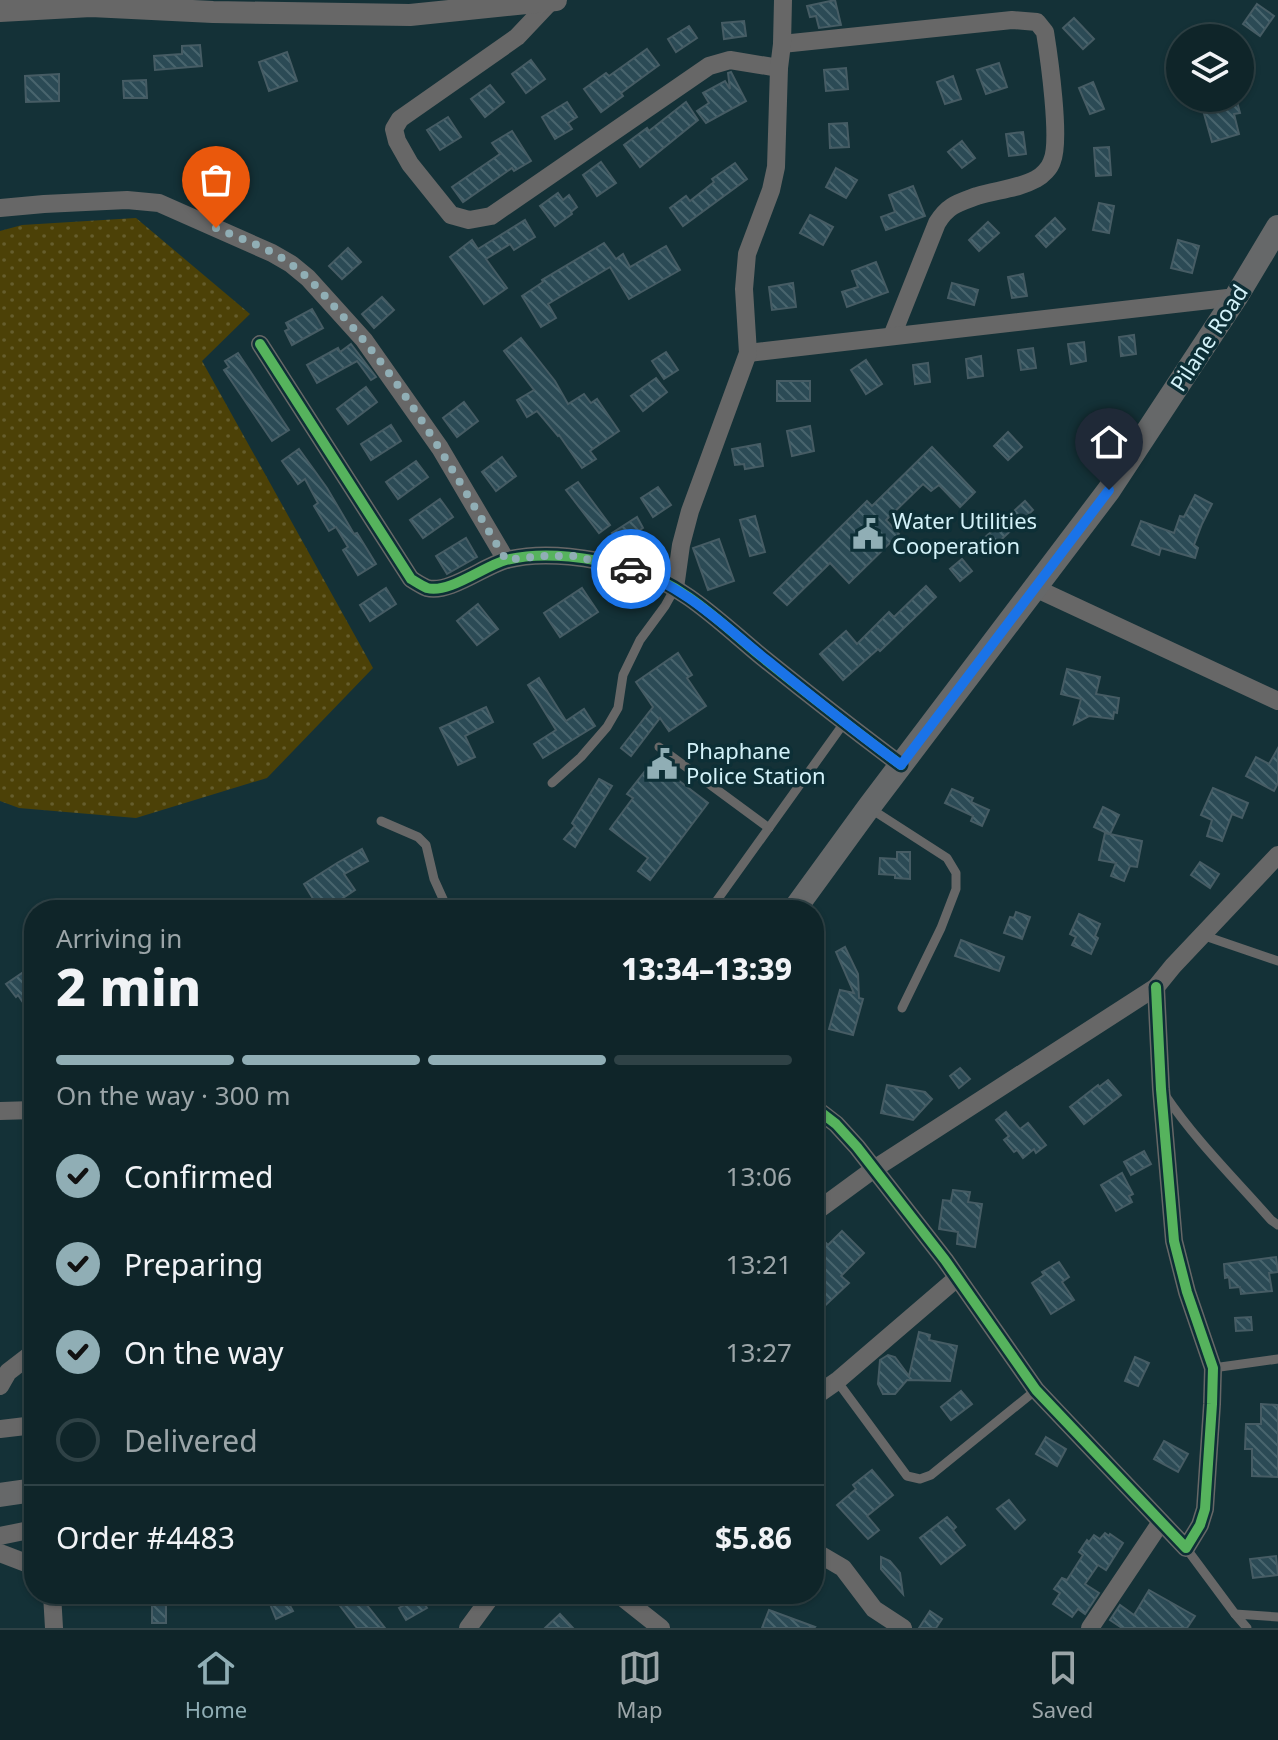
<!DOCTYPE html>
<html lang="en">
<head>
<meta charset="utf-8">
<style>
	body { margin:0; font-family:"Noto Sans",sans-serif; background:#1d3135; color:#f1f3f6; height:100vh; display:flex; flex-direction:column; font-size:30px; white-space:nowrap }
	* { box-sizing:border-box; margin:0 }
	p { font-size:26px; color:#9ba5a8 }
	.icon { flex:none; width:44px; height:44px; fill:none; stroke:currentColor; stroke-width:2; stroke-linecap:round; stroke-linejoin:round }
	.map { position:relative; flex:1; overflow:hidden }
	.details { position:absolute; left:24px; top:900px; width:800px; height:704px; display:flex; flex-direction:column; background:#0f2529; border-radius:32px; box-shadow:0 2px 6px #0004,0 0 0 2px #2f4246 }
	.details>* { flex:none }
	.controls { position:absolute; left:1166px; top:24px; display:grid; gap:16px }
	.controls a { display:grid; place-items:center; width:88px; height:88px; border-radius:50%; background:#0f2529; box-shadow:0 2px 6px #0004,0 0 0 2px #2f4246; font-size:40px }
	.pin { position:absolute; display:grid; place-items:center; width:68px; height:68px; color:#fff; margin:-82px -34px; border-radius:50% 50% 50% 0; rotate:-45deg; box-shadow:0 0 8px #0007 }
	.pin .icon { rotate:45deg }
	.courier { position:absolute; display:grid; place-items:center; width:80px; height:80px; margin:-40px; border:6px solid #1a73e8; border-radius:50%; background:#fff; color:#222; box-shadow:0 2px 10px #0007 }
	.head em { font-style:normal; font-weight:800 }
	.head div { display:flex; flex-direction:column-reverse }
	.head { display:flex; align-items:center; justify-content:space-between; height:136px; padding:0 32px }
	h1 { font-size:52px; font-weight:800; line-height:60px }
	.bar { display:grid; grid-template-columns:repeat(4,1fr); gap:12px 8px; align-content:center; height:96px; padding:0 32px }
	.bar i { height:10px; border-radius:6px; background:#2f4246 }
	.bar .on { background:#90aeb5 }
	.bar p { grid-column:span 4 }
	.line { display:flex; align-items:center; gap:20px; padding:0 32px; border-top:2px solid #2f4246 }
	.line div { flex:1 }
	ol { padding:0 32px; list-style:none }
	li { display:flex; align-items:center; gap:24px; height:88px }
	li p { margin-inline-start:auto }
	li .icon { padding:8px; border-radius:50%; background:#90aeb5; color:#111; stroke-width:4 }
	li:last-child { color:#9ba5a8 }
	li i { width:44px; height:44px; border:4px solid #2f4246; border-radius:50% }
	.menu { display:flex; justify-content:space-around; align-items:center; height:112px; border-top:2px solid #2f4246; background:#0f2529; font-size:22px; color:#9ba5a8 }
	.menu a { display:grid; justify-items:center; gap:4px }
	.menu .on { color:#90aeb5 }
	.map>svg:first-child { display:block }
	.grass { fill:url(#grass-dots) }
	.building { fill:url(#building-back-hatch); stroke:#465c64; stroke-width:2 }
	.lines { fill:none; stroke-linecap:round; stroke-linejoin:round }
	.service { stroke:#676767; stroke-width:9 }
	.minor { stroke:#676767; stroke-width:18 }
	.tertiary { stroke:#676767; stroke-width:22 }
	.secondary { stroke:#666869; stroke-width:24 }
	.cycleway-casing { stroke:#0d2f36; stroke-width:15 }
	.cycleway { stroke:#56b35d; stroke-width:10 }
	.done { stroke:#90aeb5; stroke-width:8; stroke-dasharray:0 14.4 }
	.route { stroke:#1a73e8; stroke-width:10 }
	.labels { text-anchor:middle; stroke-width:7; stroke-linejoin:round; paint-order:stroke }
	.street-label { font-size:22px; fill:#d3f2f9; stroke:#0d2f36 }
	.poi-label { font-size:22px; fill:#d3f2f9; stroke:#0d2f36; text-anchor:start }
</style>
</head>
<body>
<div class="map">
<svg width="1278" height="1628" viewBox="0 0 1278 1628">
	<defs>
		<pattern id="grass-dots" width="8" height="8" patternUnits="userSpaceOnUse" patternTransform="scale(2)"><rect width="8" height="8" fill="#4c4107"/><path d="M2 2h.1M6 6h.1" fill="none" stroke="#655d2c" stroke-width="1.8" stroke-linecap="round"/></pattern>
		<pattern id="building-back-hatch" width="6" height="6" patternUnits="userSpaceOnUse" patternTransform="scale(2)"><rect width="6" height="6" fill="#2b4a55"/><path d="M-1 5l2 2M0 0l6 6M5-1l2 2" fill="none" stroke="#49656e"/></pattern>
	</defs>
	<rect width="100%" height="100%" fill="#143137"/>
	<polygon class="grass" points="136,218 250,314 202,361 373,668 267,778 136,818 19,808 0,801 0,231 22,225"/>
	<g class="building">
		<polygon points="835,0 841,25 819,28 816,16 810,17 807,6"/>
		<polygon points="1257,4 1274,16 1260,36 1243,24"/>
		<polygon points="1074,18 1094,39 1083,49 1063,28"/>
		<polygon points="744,21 746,36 724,39 722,23"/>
		<polygon points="689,26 697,38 676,52 668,39"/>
		<polygon points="200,45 202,66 155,70 154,56 182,54 182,46"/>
		<polygon points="647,49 659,65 621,93 623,96 601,112 584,89 606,73 609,76"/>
		<polygon points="287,52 297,81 269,91 259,62"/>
		<polygon points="531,60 545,79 526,93 512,74"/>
		<polygon points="999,63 1007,87 986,94 977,70"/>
		<polygon points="846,68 848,89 826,91 824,70"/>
		<polygon points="731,72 746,101 706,123 697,111 709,103 703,93 725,81 730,89 728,73"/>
		<polygon points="59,74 59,101 26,102 25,76"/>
		<polygon points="953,76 961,99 945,104 937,82"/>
		<polygon points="146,80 147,98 124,98 123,81"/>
		<polygon points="1093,82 1104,109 1090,114 1079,88"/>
		<polygon points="490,85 504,102 485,117 471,99"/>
		<polygon points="1220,98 1236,98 1240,113 1234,114 1239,134 1212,142 1201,103"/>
		<polygon points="567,102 577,117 568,123 572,129 555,139 542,117"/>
		<polygon points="686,102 698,120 640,167 624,145 647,128 649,131"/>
		<polygon points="448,117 461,137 440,150 427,130"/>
		<polygon points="847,123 849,147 830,148 829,124"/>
		<polygon points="512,131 531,161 514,171 512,168 463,202 452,187 500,154 492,143"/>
		<polygon points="1023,132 1026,154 1009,156 1006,134"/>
		<polygon points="962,141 975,158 962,168 948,152"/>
		<polygon points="1109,147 1111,175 1096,176 1094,148"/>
		<polygon points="601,162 616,183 597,196 583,175"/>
		<polygon points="735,163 747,179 683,226 670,208 686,196 690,201 714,182 712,179"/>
		<polygon points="836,168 857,180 846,198 826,187"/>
		<polygon points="913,186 925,216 886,230 881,217 895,212 889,195"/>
		<polygon points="558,193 563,200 569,195 577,207 571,212 572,214 555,226 540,206"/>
		<polygon points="1099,203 1114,206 1109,233 1093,230"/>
		<polygon points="810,215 833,227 823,245 800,233"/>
		<polygon points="1055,218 1065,229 1046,247 1036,236"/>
		<polygon points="525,220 535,237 514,250 510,244 486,259 507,288 484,304 450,257 472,240 478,249"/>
		<polygon points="988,222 999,233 979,251 969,240"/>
		<polygon points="1178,240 1199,246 1192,273 1171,268"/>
		<polygon points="604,243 616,259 623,254 630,267 666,246 680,270 629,299 610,267 548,304 556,318 541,327 522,296 543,282 542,280"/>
		<polygon points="348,248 361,262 342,279 329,266"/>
		<polygon points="876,262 888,292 847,307 842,292 858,287 852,271"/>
		<polygon points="1023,274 1027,296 1012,298 1008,277"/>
		<polygon points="793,283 796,307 772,310 769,287"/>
		<polygon points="952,283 978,290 974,305 948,298"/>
		<polygon points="382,297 394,310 374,328 362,314"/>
		<polygon points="312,309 323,328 292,345 285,331 289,329 286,323"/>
		<polygon points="1134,335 1136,354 1121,356 1119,337"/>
		<polygon points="521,338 555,381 568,404 584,394 591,403 597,399 619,431 590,451 596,459 582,468 559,435 558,436 537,411 527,417 517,400 534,390 504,351"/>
		<polygon points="1084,342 1086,361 1071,364 1068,344"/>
		<polygon points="351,344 376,377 371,380 357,361 317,383 307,365 338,348 340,352"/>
		<polygon points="1033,348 1036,368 1021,370 1018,350"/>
		<polygon points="666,352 678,370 664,379 652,361"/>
		<polygon points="238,353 289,430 272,441 224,370 229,367 225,361"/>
		<polygon points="981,356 983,376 968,378 966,359"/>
		<polygon points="866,360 882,384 866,394 851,370"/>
		<polygon points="928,363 930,382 915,384 913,365"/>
		<polygon points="656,378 667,392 643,411 631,396"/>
		<rect x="777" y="381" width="33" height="20"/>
		<polygon points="366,387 377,402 348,424 337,409"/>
		<polygon points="464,402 478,421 457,437 443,418"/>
		<polygon points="391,425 401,441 371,460 361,444"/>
		<polygon points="810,426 814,451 792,456 787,431"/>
		<polygon points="1008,432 1022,447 1008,460 994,446"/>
		<polygon points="760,444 763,466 745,469 744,464 735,465 732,449"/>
		<polygon points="932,447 975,492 960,507 939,485 931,491 923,484 886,520 899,534 849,583 830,563 787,605 774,593 867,501 872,506"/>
		<polygon points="299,449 327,488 354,534 357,533 376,564 358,575 343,550 348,547 336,527 329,531 314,506 318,503 305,479 298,484 282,461"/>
		<polygon points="502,457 516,476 496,491 482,472"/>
		<polygon points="416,461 428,477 398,499 386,482"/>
		<polygon points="578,482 610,525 599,533 566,490"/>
		<polygon points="658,487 671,505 653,517 641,498"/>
		<polygon points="1195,495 1212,504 1202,524 1194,545 1198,548 1195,558 1161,548 1159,555 1132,545 1141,521 1174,533 1180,516 1184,517"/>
		<polygon points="440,499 453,517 423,538 410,520"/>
		<polygon points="1025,501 1033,510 991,549 982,540"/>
		<polygon points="755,516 765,552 750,556 740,520"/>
		<polygon points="637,517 643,528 619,543 612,533"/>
		<polygon points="466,538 477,557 447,574 436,556"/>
		<polygon points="719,539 734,581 708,590 693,548"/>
		<polygon points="962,559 972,571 960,581 950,569"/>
		<polygon points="926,586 936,597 880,651 878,649 843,680 820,654 846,631 857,644 889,612 894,617"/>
		<polygon points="386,588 396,604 370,621 360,605"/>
		<polygon points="582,588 598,612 560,637 544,613"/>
		<polygon points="478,604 498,629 477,645 457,621"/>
		<polygon points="678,653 692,675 687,678 706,706 669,731 660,718 631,756 621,748 653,707 636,682"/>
		<polygon points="1067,669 1100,677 1096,694 1119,698 1117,713 1114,712 1113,719 1089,716 1074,724 1081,699 1061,694"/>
		<polygon points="539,678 566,721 584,709 595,726 543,758 534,744 556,730 528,685"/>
		<polygon points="486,707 493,722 465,736 475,757 458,765 440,728"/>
		<polygon points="1278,748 1278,783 1274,791 1246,776 1256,757 1269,764"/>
		<polygon points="653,761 708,803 650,880 638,871 648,858 610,829 633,798 627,794"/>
		<polygon points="599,779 612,786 575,847 564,839 575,826 572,823"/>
		<polygon points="1213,788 1248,803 1242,818 1232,814 1222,841 1207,836 1212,820 1201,815"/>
		<polygon points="952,789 973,798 971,802 989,810 982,826 971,821 973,816 945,803"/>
		<polygon points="1103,807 1119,815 1110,834 1142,841 1137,867 1130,866 1124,881 1111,876 1116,863 1099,860 1105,833 1109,834 1094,827"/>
		<polygon points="362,849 368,861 344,874 355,890 325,910 320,910 304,884 337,863"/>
		<polygon points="897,852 910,852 910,879 895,878 895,875 879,874 880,858 897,859"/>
		<polygon points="1200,862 1219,874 1210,888 1191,875"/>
		<polygon points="1016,912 1030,917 1022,939 1004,933 1010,917 1014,918"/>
		<polygon points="1079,914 1100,924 1095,936 1098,938 1091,954 1072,945 1076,937 1070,934"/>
		<polygon points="961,940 1004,957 999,971 955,956"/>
		<polygon points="845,947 858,974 859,998 863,999 853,1035 829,1029 840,990 854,993 836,952"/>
		<polygon points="25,971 34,984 34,1019 18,995 16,997 6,984"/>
		<polygon points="960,1068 970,1079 959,1088 950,1076"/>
		<polygon points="1108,1080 1121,1095 1084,1124 1070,1107 1098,1085 1099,1087"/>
		<polygon points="887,1085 925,1092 932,1099 913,1120 881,1113"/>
		<polygon points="1006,1112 1020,1129 1028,1123 1046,1145 1036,1153 1034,1149 1023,1158 1017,1150 1014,1152 1004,1140 1009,1136 996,1120"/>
		<polygon points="1144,1151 1151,1164 1131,1175 1124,1162"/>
		<polygon points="1122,1173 1133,1194 1129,1196 1132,1202 1116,1211 1101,1185"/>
		<polygon points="953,1190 970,1192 968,1202 982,1204 975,1247 957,1244 958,1232 939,1229 943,1200 951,1201"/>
		<polygon points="842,1231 864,1253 841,1276 849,1283 814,1316 814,1251 824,1241 828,1245"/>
		<polygon points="1276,1257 1278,1272 1269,1273 1272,1291 1241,1294 1240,1287 1230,1288 1229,1277 1225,1278 1224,1264"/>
		<polygon points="1059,1262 1069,1277 1062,1282 1074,1300 1051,1314 1032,1283 1044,1275 1042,1272"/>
		<polygon points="1251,1317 1252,1330 1236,1331 1235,1318"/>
		<polygon points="919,1332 930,1335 929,1340 957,1346 950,1381 907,1380 895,1394 883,1394 878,1384 880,1360 888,1355 895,1357 909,1376"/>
		<polygon points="1135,1357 1149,1363 1138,1386 1125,1381"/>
		<polygon points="961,1391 972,1404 951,1420 941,1407"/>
		<polygon points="1261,1404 1278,1405 1278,1477 1252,1476 1252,1449 1245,1449 1246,1424 1261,1424"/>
		<polygon points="1046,1437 1066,1449 1057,1466 1036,1454"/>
		<polygon points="1164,1441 1188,1454 1178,1472 1154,1459"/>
		<polygon points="872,1470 893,1495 867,1516 879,1530 868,1539 837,1505 856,1489 853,1485"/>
		<polygon points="1009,1500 1025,1520 1015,1529 997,1509"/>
		<polygon points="947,1517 956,1527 953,1530 965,1545 941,1564 920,1538"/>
		<polygon points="1105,1533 1109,1536 1110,1534 1123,1543 1106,1570 1098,1565 1085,1584 1099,1593 1085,1614 1078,1609 1072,1617 1053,1604 1060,1593 1054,1589 1062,1578 1067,1580 1083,1555 1079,1552 1087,1540 1089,1542 1094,1535 1100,1539"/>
		<polygon points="1276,1556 1278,1575 1253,1578 1250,1559"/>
		<polygon points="881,1557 890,1561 900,1573 903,1594 881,1569"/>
		<polygon points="1149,1590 1195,1616 1187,1628 1122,1628 1110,1620 1120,1605 1134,1615"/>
		<polygon points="347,1594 358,1594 385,1628 357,1628 337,1602"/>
		<polygon points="402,1594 418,1594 427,1608 406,1620 399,1608 408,1603"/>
		<polygon points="284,1595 293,1611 276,1619 268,1599"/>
		<rect x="152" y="1601" width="14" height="22"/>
		<polygon points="769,1610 815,1627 814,1628 762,1628"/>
		<polygon points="930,1611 942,1619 936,1628 919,1628"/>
		<polygon points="560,1614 573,1628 545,1628"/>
	</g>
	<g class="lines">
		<g class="service">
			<polyline points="659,747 769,828"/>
			<polyline points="552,783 581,757 607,727 618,708 623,675 640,640 665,606 675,588"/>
			<polyline points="871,809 947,858 956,873 956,889 941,928 902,1008"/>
			<polyline points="381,821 418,837 426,845 434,879 448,910"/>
			<polyline points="710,910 844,723"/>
			<polyline points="1202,935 1278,961"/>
			<path d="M 1165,1095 C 1196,1141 1235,1179 1271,1220 L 1278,1225"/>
			<polyline points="1213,1368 1278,1359"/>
			<polyline points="837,1381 907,1476 920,1479 931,1475 1036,1390"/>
			<polyline points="1186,1548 1235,1614 1247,1628"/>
			<polyline points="1235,1614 1278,1617"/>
		</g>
		<g class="minor">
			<polyline points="551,1 517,37 400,119 394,129 397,141 410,164 451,215 469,220 491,216 709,66 730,60 779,68"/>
			<path d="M 782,44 L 1012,20 L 1037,22 L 1045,32 C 1049,57 1061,141 1052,161 C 1050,168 1042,176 1036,179 C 1018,189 996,190 977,196 C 958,203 948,205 937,223 L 892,336"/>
			<polyline points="0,208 44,204 127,200 159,203 272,253 291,264 308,278 364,340 440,448 506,560"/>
			<path d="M 260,344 L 411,579 C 416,582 422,586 427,588 C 449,594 484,566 506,560 C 545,550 594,558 632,569 C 682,583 723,625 762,657 C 808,694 854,730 901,765"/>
			<polyline points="748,353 1236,297"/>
			<polyline points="675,588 681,545 690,511 748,353 744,289 747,254 771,190 776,167 779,68 782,44 783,0"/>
			<polyline points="1035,588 1278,701"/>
			<polyline points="814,1107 836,1124 857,1147 945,1260 1036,1390 1186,1548 1200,1525 1205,1509 1212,1404 1213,1368 1187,1292 1174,1241 1161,1089 1156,987"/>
			<polyline points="0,1111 34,1110"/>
			<polyline points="814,1213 874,1169 1156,987 1173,966 1278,855"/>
			<polyline points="0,1386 8,1372 34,1352"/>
			<polyline points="814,1397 837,1381 957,1278"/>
			<polyline points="0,1429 34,1425"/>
			<polyline points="0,1536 34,1529"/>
			<polyline points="814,1551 843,1568 874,1609 903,1628"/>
			<polyline points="0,1553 34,1566"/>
			<polyline points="52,1594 54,1628"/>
			<polyline points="618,1594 661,1628"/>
			<polyline points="468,1628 493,1594"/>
			<polyline points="1090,1628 1161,1522"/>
		</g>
		<polyline class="tertiary" points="0,11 91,6 213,12 410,15 556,0"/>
		<g class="secondary">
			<polyline points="794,910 869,807 1109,490 1236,297 1278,227"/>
			<polyline points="0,1495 34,1490"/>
		</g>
		<defs>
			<g id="cycleway">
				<path d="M 260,344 L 411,579 C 416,582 422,586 427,588 C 449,594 484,566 506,560 C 545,550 594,558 632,569 C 682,583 723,625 762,657 C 808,694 854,730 901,765"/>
				<polyline points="814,1107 836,1124 857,1147 945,1260 1036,1390 1186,1548 1200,1525 1205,1509 1212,1404 1213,1368 1187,1292 1174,1241 1161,1089 1156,987"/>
			</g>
		</defs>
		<use href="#cycleway" class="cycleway-casing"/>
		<use href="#cycleway" class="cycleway"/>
	</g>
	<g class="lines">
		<path class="done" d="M 216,228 C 241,239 270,248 292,265 C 310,278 325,296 340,313 C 407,386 455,475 506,560 L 540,556 L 573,556 L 631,569"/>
		<path class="route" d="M 631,569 C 684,585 726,628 769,662 C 812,697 856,732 901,765 L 1109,490"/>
	</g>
	<defs>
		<symbol id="civic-bare" viewBox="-9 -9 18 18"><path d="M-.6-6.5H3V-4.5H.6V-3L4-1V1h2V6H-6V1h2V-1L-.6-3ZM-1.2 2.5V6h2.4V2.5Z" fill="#90aeb5" stroke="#0d2f36" stroke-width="2.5" paint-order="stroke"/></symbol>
	</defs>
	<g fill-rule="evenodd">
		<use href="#civic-bare" x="846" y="512" width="44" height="44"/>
		<use href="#civic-bare" x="640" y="742" width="44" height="44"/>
	</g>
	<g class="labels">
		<g class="street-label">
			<text transform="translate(1209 338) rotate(-57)" y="8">Pilane Road</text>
		</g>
		<g class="poi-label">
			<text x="892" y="529">Water Utilities<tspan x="892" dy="25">Cooperation</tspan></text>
			<text x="686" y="759">Phaphane<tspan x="686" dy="25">Police Station</tspan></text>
		</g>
	</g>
</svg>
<div class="controls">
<a><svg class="icon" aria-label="layers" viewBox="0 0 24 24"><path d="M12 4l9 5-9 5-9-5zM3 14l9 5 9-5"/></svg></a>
</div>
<div class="pin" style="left:216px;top:228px;background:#ea580c"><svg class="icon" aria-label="bag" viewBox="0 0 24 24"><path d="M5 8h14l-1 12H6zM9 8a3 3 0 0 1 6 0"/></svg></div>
<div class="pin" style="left:1109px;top:490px;background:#1f2937"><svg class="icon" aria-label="home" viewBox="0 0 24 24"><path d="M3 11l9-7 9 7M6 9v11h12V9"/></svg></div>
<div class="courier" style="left:631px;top:569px"><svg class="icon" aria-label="car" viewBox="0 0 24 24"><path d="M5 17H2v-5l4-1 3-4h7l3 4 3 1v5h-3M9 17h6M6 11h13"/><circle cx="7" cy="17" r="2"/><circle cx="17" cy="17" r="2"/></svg></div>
<section class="details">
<div class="head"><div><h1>2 min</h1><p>Arriving in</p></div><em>13:34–13:39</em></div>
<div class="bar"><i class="on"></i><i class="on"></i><i class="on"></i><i></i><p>On the way · 300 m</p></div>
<ol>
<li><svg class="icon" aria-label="check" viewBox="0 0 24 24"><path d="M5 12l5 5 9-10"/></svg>Confirmed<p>13:06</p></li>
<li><svg class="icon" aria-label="check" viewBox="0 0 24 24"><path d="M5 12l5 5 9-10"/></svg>Preparing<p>13:21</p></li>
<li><svg class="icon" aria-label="check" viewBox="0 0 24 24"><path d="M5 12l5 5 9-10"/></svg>On the way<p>13:27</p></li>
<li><i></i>Delivered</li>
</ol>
<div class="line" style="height:104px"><div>Order #4483</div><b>$5.86</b></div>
</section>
</div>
<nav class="menu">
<a class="on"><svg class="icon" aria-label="home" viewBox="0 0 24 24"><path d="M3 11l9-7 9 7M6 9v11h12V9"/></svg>Home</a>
<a><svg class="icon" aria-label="map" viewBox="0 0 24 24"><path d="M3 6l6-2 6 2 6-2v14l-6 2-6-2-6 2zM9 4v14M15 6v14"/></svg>Map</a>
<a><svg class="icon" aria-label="saved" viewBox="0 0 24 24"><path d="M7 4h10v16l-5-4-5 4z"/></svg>Saved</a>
</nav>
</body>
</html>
